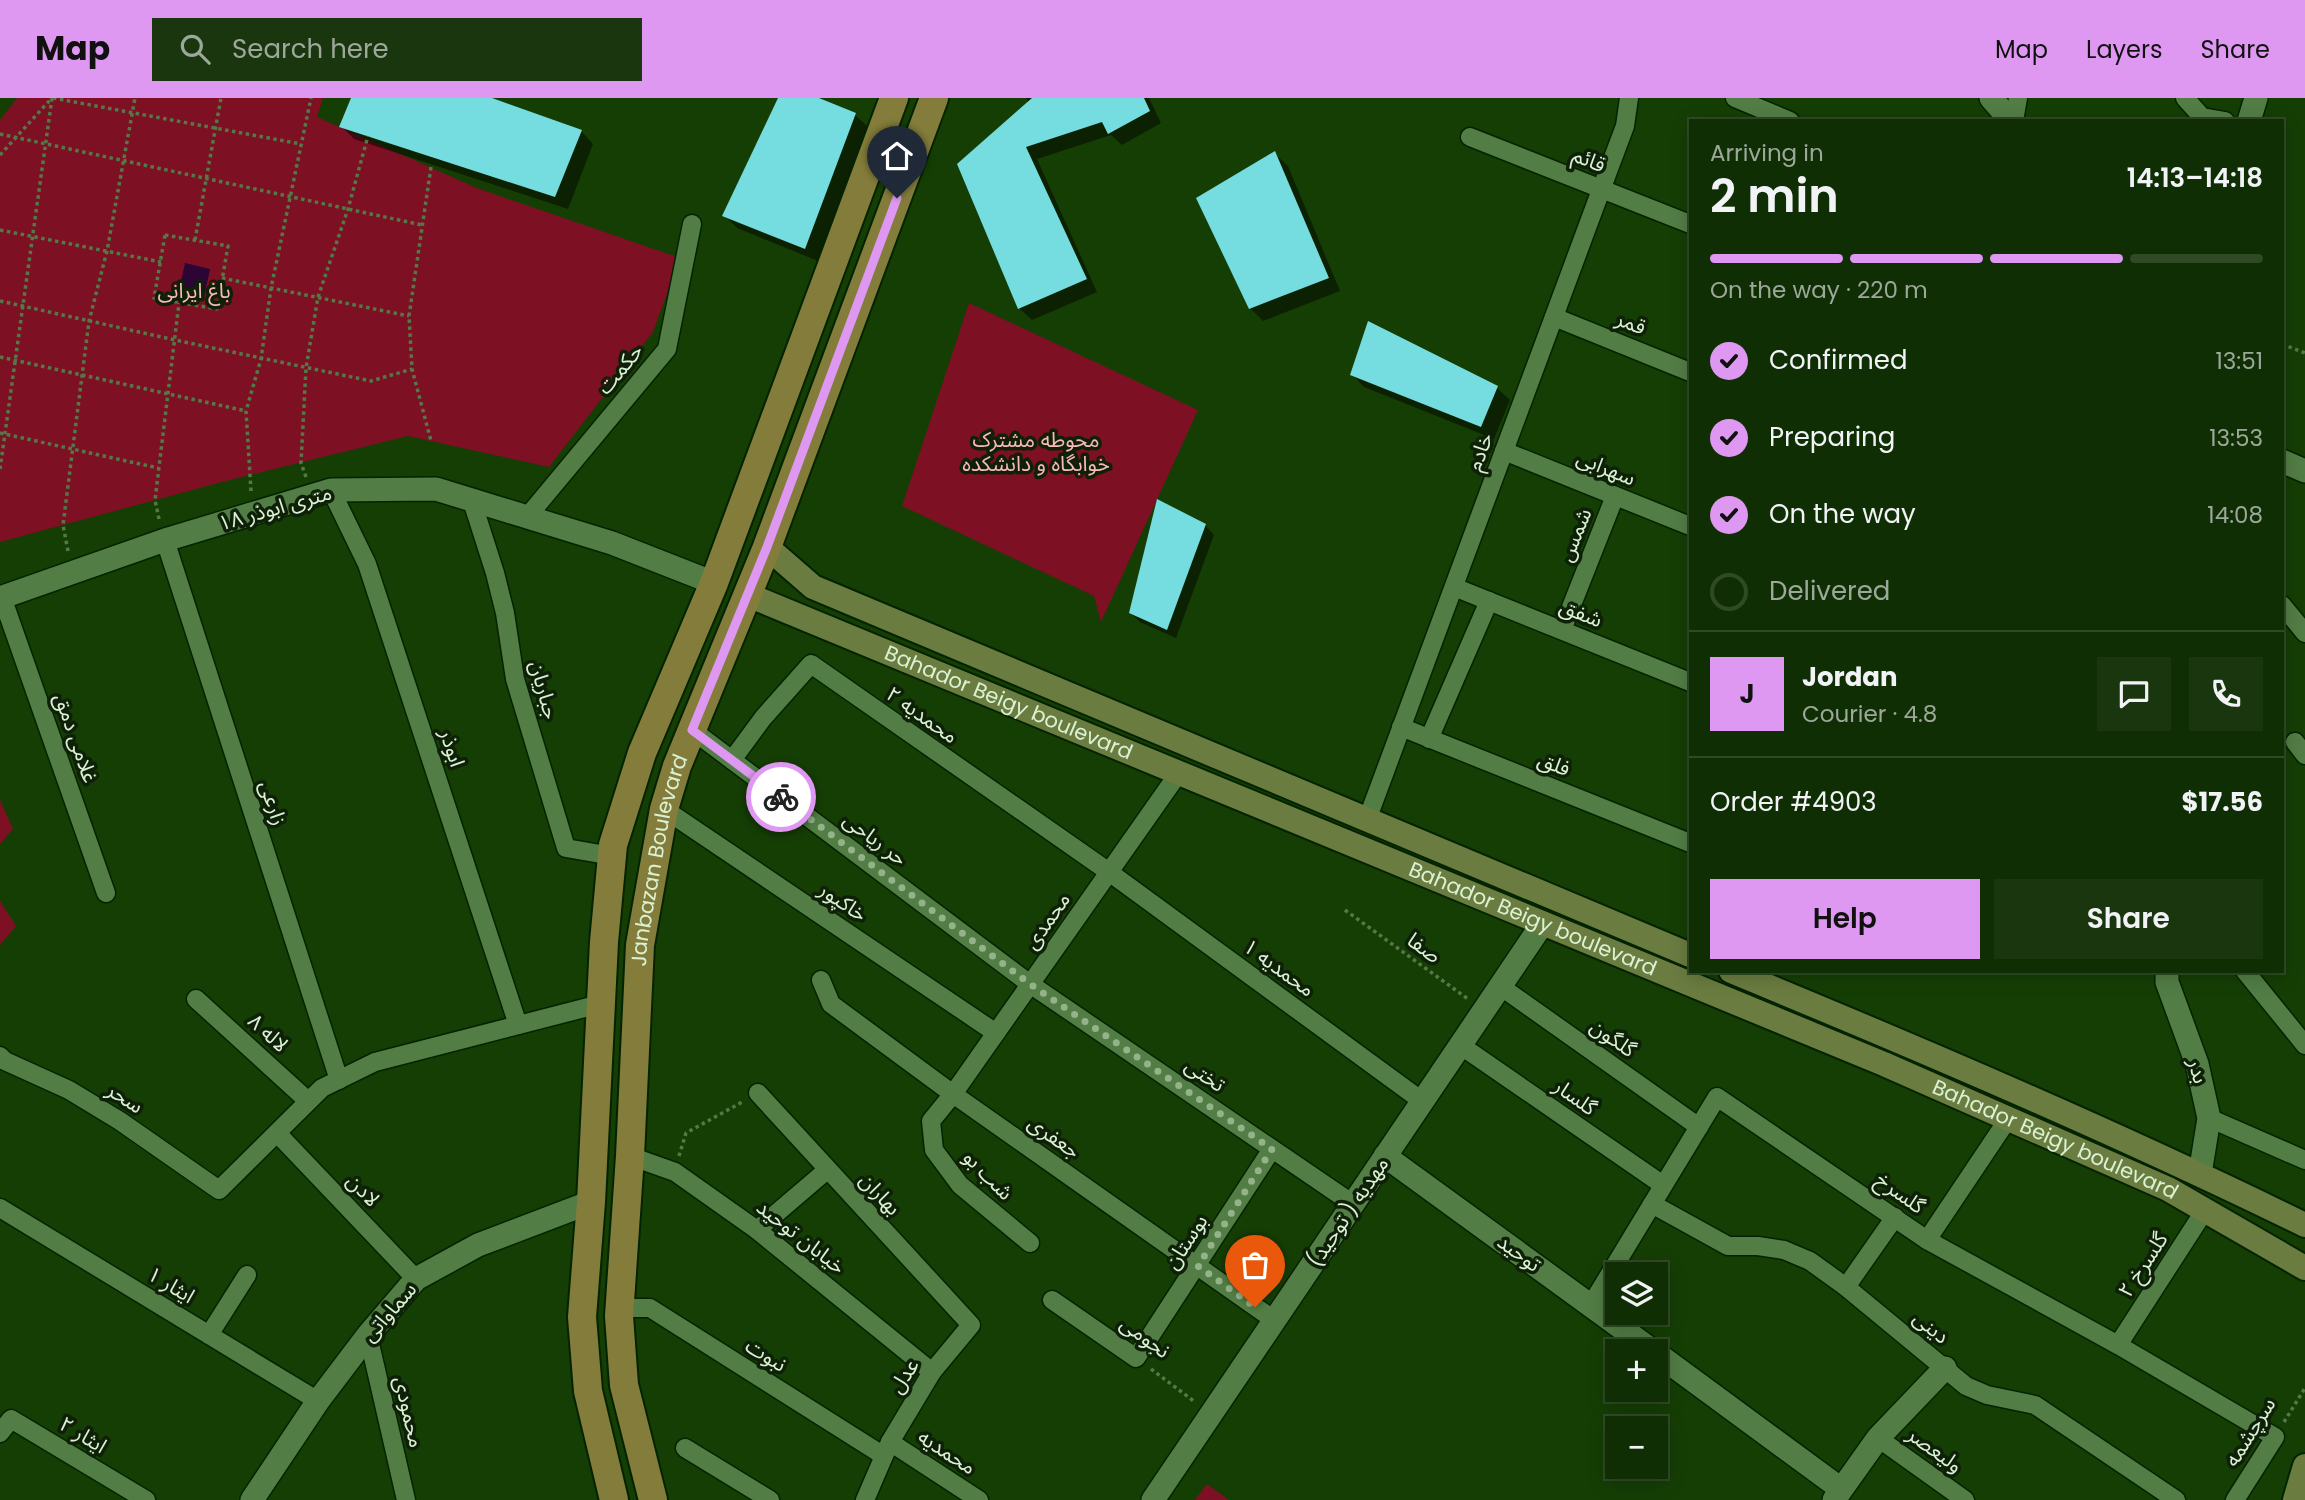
<!DOCTYPE html>
<html lang="en">
<head>
<meta charset="utf-8">
<style>
	body { margin:0; font-family:Poppins,"Noto Sans Arabic",sans-serif; background:#19360e; color:#f1f3f6; height:100vh; display:flex; flex-direction:column; font-size:26px; white-space:nowrap }
	* { box-sizing:border-box; margin:0 }
	p { font-size:23px; color:#9ca89a }
	.icon { flex:none; width:38px; height:38px; fill:none; stroke:currentColor; stroke-width:2; stroke-linecap:round; stroke-linejoin:round }
	.map { position:relative; flex:1; overflow:hidden }
	.drawer { position:absolute; left:1689px; top:21px; width:595px; height:854px; display:flex; flex-direction:column; background:#102e04; border-radius:0px; box-shadow:0 4px 18px #0003,0 0 0 2px #304a26 }
	.drawer>* { flex:none }
	.tools { position:absolute; left:1605px; top:1164px; display:grid; gap:14px }
	.tools a { display:grid; place-items:center; width:63px; height:63px; border-radius:0px; background:#102e04; box-shadow:0 4px 18px #0003,0 0 0 2px #304a26; font-size:35px }
	.pin { position:absolute; display:grid; place-items:center; width:60px; height:60px; color:#fff; margin:-72px -30px; border-radius:50% 50% 50% 0; rotate:-45deg; box-shadow:0 0 7px #0007 }
	.pin .icon { rotate:45deg }
	.courier { position:absolute; display:grid; place-items:center; width:70px; height:70px; margin:-35px; border:5px solid #df98f2; border-radius:50%; background:#fff; color:#222; box-shadow:0 2px 9px #0007 }
	.headline em { font-style:normal; font-weight:600 }
	.headline div { display:flex; flex-direction:column-reverse }
	.headline { display:flex; align-items:center; justify-content:space-between; height:119px; padding:0 21px }
	h1 { font-size:46px; font-weight:600; line-height:52px }
	.bar { display:grid; grid-template-columns:repeat(4,1fr); gap:10px 7px; align-content:center; height:84px; padding:0 21px }
	.bar i { height:9px; border-radius:5px; background:#304a26 }
	.bar .active { background:#df98f2 }
	.bar p { grid-column:span 4 }
	.line { display:flex; align-items:center; gap:18px; padding:0 21px; border-top:2px solid #304a26 }
	.line div { flex:1 }
	.round { display:grid; place-items:center; flex:none; width:74px; height:74px; border-radius:0px; background:#19360e }
	ol { padding:0 21px; list-style:none }
	li { display:flex; align-items:center; gap:21px; height:77px }
	li p { margin-inline-start:auto }
	li .icon { padding:7px; border-radius:50%; background:#df98f2; color:#111; stroke-width:4 }
	li:last-child { color:#9ca89a }
	li i { width:38px; height:38px; border:4px solid #304a26; border-radius:50% }
	.action { display:flex; gap:14px; margin-top:auto; padding:14px 21px }
	.action a { flex:1; height:80px; border-radius:0px; background:#df98f2; color:#111; font-size:28px; font-weight:600; line-height:80px; text-align:center }
	.action a+a { background:#19360e; color:#f1f3f6 }
	header { display:flex; align-items:center; gap:42px; box-sizing:border-box; height:98px; padding:0 35px; background:#df98f2; color:#111 }
	header strong { font-size:33px }
	nav { display:flex; gap:38px; margin-inline-start:auto; font-size:24px }
	.search { width:490px; height:63px; background:#19360e; display:flex; align-items:center; gap:18px; box-sizing:border-box; padding:0 24px; border-radius:0px; color:#9ca89a; font-size:26px }
	.map>svg:first-child { display:block }
	.green { fill:#7d1023 }
	.water { fill:#2c0436 }
	.shadow { fill:#0007 }
	.building { fill:#75dce0 }
	.lines { fill:none; stroke-linecap:round; stroke-linejoin:round }
	.minor-casing { stroke:#042300; stroke-width:21 }
	.tertiary-casing { stroke:#042300; stroke-width:26 }
	.secondary-casing { stroke:#042300; stroke-width:28 }
	.primary-casing { stroke:#042300; stroke-width:32 }
	.path { stroke:#557848; stroke-width:3.5; stroke-dasharray:3.5 3.5; stroke-linecap:butt }
	.minor { stroke:#527d45; stroke-width:18 }
	.tertiary { stroke:#527d45; stroke-width:23 }
	.secondary { stroke:#6a7c40; stroke-width:24 }
	.primary { stroke:#837c3a; stroke-width:28 }
	.done { stroke:#95b38b; stroke-width:7; stroke-dasharray:0 12.6 }
	.route { stroke:#df98f2; stroke-width:9 }
	.labels { text-anchor:middle; stroke-width:7; stroke-linejoin:round; paint-order:stroke }
	.street-label { font-size:21px; fill:#daf2d3; stroke:#0f2009 }
	.park-label { font-size:21px; fill:#f9b9b8; stroke:#0f2009 }
</style>
</head>
<body>
<header>
<strong>Map</strong>
<div class="search"><svg class="icon" aria-label="search" viewBox="0 0 24 24"><circle cx="10" cy="10" r="6"/><path d="M15 15l6 6"/></svg>Search here</div>
<nav><a>Map</a><a>Layers</a><a>Share</a></nav>
</header>
<div class="map">
<svg width="2305" height="1402" viewBox="0 0 2305 1402">
	<rect width="100%" height="100%" fill="#153e05"/>
	<g class="green">
		<polygon points="17,0 323,0 317,19 477,90 680,160 653,234 549,369 408,338 222,384 0,444 0,22"/>
		<polygon points="969,205 1198,312 1101,524 1094,498 902,408"/>
		<polygon points="0,702 13,731 0,746"/>
		<polygon points="0,803 16,828 0,847"/>
		<polygon points="1207,1386 1229,1402 1195,1402"/>
	</g>
	<polygon class="water" points="185,165 210,171 203,203 178,197"/>
	<g class="shadow">
		<polygon points="353,0 487,0 581,33 593,46 568,111 354,41 341,28"/>
		<polygon points="780,0 815,0 855,17 868,29 818,163 737,130 724,117"/>
		<polygon points="1026,0 1149,0 1161,25 1122,47 1111,37 1037,61 1097,194 1032,222 1019,210 959,67 1029,5"/>
		<polygon points="1275,56 1288,68 1340,193 1263,223 1250,210"/>
		<polygon points="1352,276 1497,290 1510,302 1494,341 1364,289"/>
		<polygon points="1205,427 1214,437 1176,540 1140,524 1131,515"/>
	</g>
	<g class="building">
		<polygon points="351,0 492,0 582,32 555,99 339,29"/>
		<polygon points="778,0 819,0 856,15 805,151 722,118"/>
		<polygon points="1032,0 1144,0 1150,13 1108,36 1102,24 1026,49 1087,181 1018,211 957,66"/>
		<polygon points="1275,53 1329,180 1249,211 1196,100"/>
		<polygon points="1368,223 1498,288 1481,329 1350,277"/>
		<polygon points="1157,401 1206,426 1167,532 1129,515"/>
	</g>
	<g class="lines">
		<defs>
			<g id="minor">
				<polyline points="1735,0 1790,23"/>
				<polyline points="2185,0 2202,19 2225,23"/>
				<polyline points="2014,23 2018,0"/>
				<polyline points="1470,39 1690,126"/>
				<polyline points="1554,219 1690,274"/>
				<polyline points="1504,353 1690,428"/>
				<polyline points="331,392 367,466 518,927"/>
				<polyline points="471,400 495,475 505,515 515,581 566,750 612,758"/>
				<polyline points="528,418 667,251 692,126"/>
				<polyline points="165,442 339,982"/>
				<polyline points="1454,489 1690,584"/>
				<polyline points="2,499 106,795"/>
				<polyline points="2282,507 2305,535"/>
				<polyline points="1562,532 1615,398"/>
				<polyline points="1401,629 1690,745"/>
				<polyline points="692,632 1030,886 1353,1106"/>
				<polyline points="1429,641 1489,503"/>
				<polyline points="2295,644 2305,657"/>
				<polyline points="732,662 763,620 811,566 1109,774 1422,1003"/>
				<polyline points="664,711 996,935"/>
				<polyline points="1367,722 1601,92 1625,28 1629,0"/>
				<polyline points="2245,873 2305,947"/>
				<polyline points="821,882 831,906 953,996 1274,1222"/>
				<polyline points="1500,888 1699,1029"/>
				<polyline points="196,901 308,1003"/>
				<polyline points="1460,947 1663,1087"/>
				<polyline points="0,958 5,963 69,992 120,1023 219,1092 322,990 375,964 600,906"/>
				<polyline points="758,995 971,1227 932,1274 890,1344 865,1402"/>
				<polyline points="2209,1020 2305,1062"/>
				<polyline points="277,1035 416,1181"/>
				<polyline points="630,1058 675,1074 757,1132 932,1274"/>
				<polyline points="1652,1106 1728,1148 1758,1148 1784,1152 1810,1163 1846,1189 1966,1288 1987,1297 2035,1307 2176,1402"/>
				<polyline points="0,1110 318,1303"/>
				<polyline points="757,1132 827,1072"/>
				<polyline points="1927,1142 2008,1021"/>
				<polyline points="1030,1145 960,1087 934,1052 931,1023 953,996 1178,676"/>
				<polyline points="1846,1189 1895,1119"/>
				<polyline points="1052,1202 1136,1260 1272,1051"/>
				<polyline points="1591,1207 1717,999 1927,1142 2118,1247 2275,1339 2235,1402"/>
				<polyline points="619,1210 650,1210 884,1358"/>
				<polyline points="209,1237 247,1177"/>
				<polyline points="368,1237 406,1402"/>
				<polyline points="2118,1247 2205,1112"/>
				<polyline points="0,1335 11,1321 146,1402"/>
				<polyline points="1878,1340 1965,1402"/>
				<polyline points="890,1344 979,1402"/>
				<polyline points="685,1350 770,1402"/>
			</g>
			<g id="tertiary">
				<polyline points="1991,0 2011,23"/>
				<polyline points="2249,23 2256,0"/>
				<polyline points="2282,363 2305,373"/>
				<polyline points="0,500 165,442 331,392 436,391 612,445 714,485"/>
				<polyline points="2167,873 2167,884 2197,966 2209,1020 2200,1076"/>
				<polyline points="1385,1058 1653,1253"/>
				<polyline points="1656,1255 1841,1391"/>
				<polyline points="252,1402 318,1303 368,1237 416,1181 478,1147 591,1104"/>
				<polyline points="1153,1402 1543,825"/>
				<polyline points="1834,1402 1878,1340 1945,1270"/>
			</g>
			<g id="secondary">
				<polyline points="767,449 813,489 1690,857"/>
				<path id="s1" d="M 748,497 L 1884,966 L 2168,1091 L 2305,1170"/>
				<path d="M 1731,873 C 1925,953 2117,1035 2305,1127"/>
				<polyline points="2295,1402 2305,1368"/>
			</g>
			<g id="primary">
				<polyline points="614,1402 588,1293 582,1219 591,1104 604,844 613,747 642,655 714,485 894,0"/>
				<path id="s2" d="M 653,1402 L 624,1287 L 619,1218 L 630,1058 L 640,847 L 664,711 L 677,668 L 767,449 L 934,0"/>
			</g>
		</defs>
		<use href="#minor" class="minor-casing"/>
		<use href="#tertiary" class="tertiary-casing"/>
		<use href="#secondary" class="secondary-casing"/>
		<use href="#primary" class="primary-casing"/>
		<g class="path">
			<polyline points="53,0 301,46"/>
			<polyline points="0,36 422,127"/>
			<polyline points="0,57 50,2"/>
			<polyline points="431,69 409,218 412,271 431,343"/>
			<polyline points="0,132 161,164"/>
			<polygon points="165,137 228,148 217,211 154,200"/>
			<polyline points="195,142 221,0"/>
			<polyline points="222,180 409,218"/>
			<polyline points="0,203 175,242 371,283 412,271"/>
			<polyline points="2282,246 2305,255"/>
			<polyline points="0,259 246,313"/>
			<polyline points="0,335 158,370"/>
			<polyline points="0,371 52,0"/>
			<polyline points="306,379 301,365 306,270 318,199 348,111 368,38"/>
			<polyline points="251,393 246,313 261,261 271,190 311,0"/>
			<polyline points="159,421 155,402 179,205"/>
			<polyline points="68,453 63,427 89,223 107,153 135,0"/>
			<polyline points="1345,812 1468,901"/>
			<polyline points="679,1058 686,1035 744,1003"/>
			<polyline points="1151,1271 1195,1304"/>
			<polyline points="2284,1324 2305,1290"/>
		</g>
		<use href="#minor" class="minor"/>
		<use href="#tertiary" class="tertiary"/>
		<use href="#secondary" class="secondary"/>
		<use href="#primary" class="primary"/>
	</g>
	<g class="lines">
		<polyline class="done" points="781,699 1030,886 1272,1051 1198,1168 1255,1209"/>
		<polyline class="route" points="781,699 692,632 767,449 897,100"/>
	</g>
	<g class="labels">
		<g class="street-label">
			<text transform="translate(1589 62) rotate(22)" y="7">قائم</text>
			<text transform="translate(1631 225) rotate(22)" y="7">قمر</text>
			<text transform="translate(620 271) rotate(-50)" y="7">حکمت</text>
			<text transform="translate(1480 354) rotate(-70)" y="7">خادم</text>
			<text transform="translate(1606 370) rotate(22)" y="7">سهرابی</text>
			<text transform="translate(275 410) rotate(-16)" y="7">۱۸ متری ابوذر</text>
			<text transform="translate(1575 437) rotate(-68)" y="7">شمس</text>
			<text transform="translate(1581 515) rotate(22)" y="7">شفق</text>
			<text transform="translate(544 592) rotate(75)" y="7">جباریان</text>
			<text dy="7" stroke="none"><textPath href="#s1" startOffset="282">Bahador Beigy boulevard</textPath></text>
			<text transform="translate(922 617) rotate(35)" y="7">محمدیه ۲</text>
			<text transform="translate(76 640) rotate(71)" y="7">غلامی دمق</text>
			<text transform="translate(452 650) rotate(72)" y="7">ابوذر</text>
			<text transform="translate(1554 666) rotate(22)" y="7">فلق</text>
			<text transform="translate(273 705) rotate(72)" y="7">زارعی</text>
			<text transform="translate(875 741) rotate(37)" y="7">حر ریاحی</text>
			<text dy="7" stroke="none"><textPath href="#s2" startOffset="646">Janbazan Boulevard</textPath></text>
			<text transform="translate(843 804) rotate(34)" y="7">خاکپور</text>
			<text dy="7" stroke="none"><textPath href="#s1" startOffset="849">Bahador Beigy boulevard</textPath></text>
			<text transform="translate(1047 823) rotate(-55)" y="7">محمدی</text>
			<text transform="translate(1424 850) rotate(36)" y="7">صفا</text>
			<text transform="translate(1279 870) rotate(36)" y="7">محمدیه ۱</text>
			<text transform="translate(268 935) rotate(42)" y="7">لاله ۸</text>
			<text transform="translate(1613 940) rotate(35)" y="7">گلگون</text>
			<text transform="translate(2198 973) rotate(75)" y="7">بدر</text>
			<text transform="translate(1205 977) rotate(34)" y="7">تختی</text>
			<text transform="translate(1575 999) rotate(35)" y="7">گلسار</text>
			<text transform="translate(125 1000) rotate(33)" y="7">سحر</text>
			<text transform="translate(1054 1039) rotate(35)" y="7">جعفری</text>
			<text dy="7" stroke="none"><textPath href="#s1" startOffset="1416">Bahador Beigy boulevard</textPath></text>
			<text transform="translate(988 1077) rotate(45)" y="7">شب بو</text>
			<text transform="translate(363 1092) rotate(46)" y="7">لادن</text>
			<text transform="translate(1900 1095) rotate(35)" y="7">گلسرخ</text>
			<text transform="translate(880 1096) rotate(47)" y="7">بهاران</text>
			<text transform="translate(1348 1114) rotate(-56)" y="7">مهدیه ( توحید)</text>
			<text transform="translate(801 1139) rotate(38)" y="7">خیابان توحید</text>
			<text transform="translate(1186 1144) rotate(-57)" y="7">بوستان</text>
			<text transform="translate(1519 1155) rotate(36)" y="7">توحید</text>
			<text transform="translate(2143 1167) rotate(-57)" y="7">گلسرخ ۲</text>
			<text transform="translate(171 1187) rotate(31)" y="7">ایثار ۱</text>
			<text transform="translate(389 1214) rotate(-49)" y="7">سماواتی</text>
			<text transform="translate(1931 1229) rotate(39)" y="7">دینی</text>
			<text transform="translate(1145 1239) rotate(36)" y="7">نجومی</text>
			<text transform="translate(766 1257) rotate(32)" y="7">نبوت</text>
			<text transform="translate(904 1278) rotate(-57)" y="7">عدل</text>
			<text transform="translate(409 1314) rotate(77)" y="7">محمودی</text>
			<text transform="translate(2250 1334) rotate(-58)" y="7">سرچشمه</text>
			<text transform="translate(83 1337) rotate(31)" y="7">ایثار ۲</text>
			<text transform="translate(1935 1352) rotate(36)" y="7">ولیعصر</text>
			<text transform="translate(947 1354) rotate(33)" y="7">محمدیه</text>
		</g>
		<g class="park-label">
			<text x="194" y="200">باغ ایرانی</text>
			<text x="1036" y="349">محوطه مشترک<tspan x="1036" dy="24">خوابگاه و دانشکده</tspan></text>
		</g>
	</g>
</svg>
<div class="tools">
<a><svg class="icon" aria-label="layers" viewBox="0 0 24 24"><path d="M12 4l9 5-9 5-9-5zM3 14l9 5 9-5"/></svg></a>
<a>+</a>
<a>−</a>
</div>
<div class="pin" style="left:1255px;top:1209px;background:#ea580c"><svg class="icon" aria-label="bag" viewBox="0 0 24 24"><path d="M5 8h14l-1 12H6zM9 8a3 3 0 0 1 6 0"/></svg></div>
<div class="pin" style="left:897px;top:100px;background:#1f2937"><svg class="icon" aria-label="home" viewBox="0 0 24 24"><path d="M3 11l9-7 9 7M6 9v11h12V9"/></svg></div>
<div class="courier" style="left:781px;top:699px"><svg class="icon" aria-label="bike" viewBox="0 0 24 24"><circle cx="6" cy="16" r="4"/><circle cx="18" cy="16" r="4"/><path d="M6 16l4-8h5l3 8M10 8l3 8H6M13 5h3"/></svg></div>
<section class="drawer">
<div class="headline"><div><h1>2 min</h1><p>Arriving in</p></div><em>14:13–14:18</em></div>
<div class="bar"><i class="active"></i><i class="active"></i><i class="active"></i><i></i><p>On the way · 220 m</p></div>
<ol>
<li><svg class="icon" aria-label="check" viewBox="0 0 24 24"><path d="M5 12l5 5 9-10"/></svg>Confirmed<p>13:51</p></li>
<li><svg class="icon" aria-label="check" viewBox="0 0 24 24"><path d="M5 12l5 5 9-10"/></svg>Preparing<p>13:53</p></li>
<li><svg class="icon" aria-label="check" viewBox="0 0 24 24"><path d="M5 12l5 5 9-10"/></svg>On the way<p>14:08</p></li>
<li><i></i>Delivered</li>
</ol>
<div class="line" style="height:126px"><b class="round" style="background:#df98f2;color:#111">J</b><div><b>Jordan</b><p>Courier · 4.8</p></div><a class="round"><svg class="icon" aria-label="chat" viewBox="0 0 24 24"><path d="M4 5h16v11H9l-5 4z"/></svg></a><a class="round"><svg class="icon" aria-label="phone" viewBox="0 0 24 24"><path d="M5 4h4l2 5-3 2q2 4 5 5l2-3 5 2v4C11 20 4 13 5 4z"/></svg></a></div>
<div class="line" style="height:91px"><div>Order #4903</div><b>$17.56</b></div>
<div class="action"><a>Help</a><a>Share</a></div>
</section>
</div>
</body>
</html>
